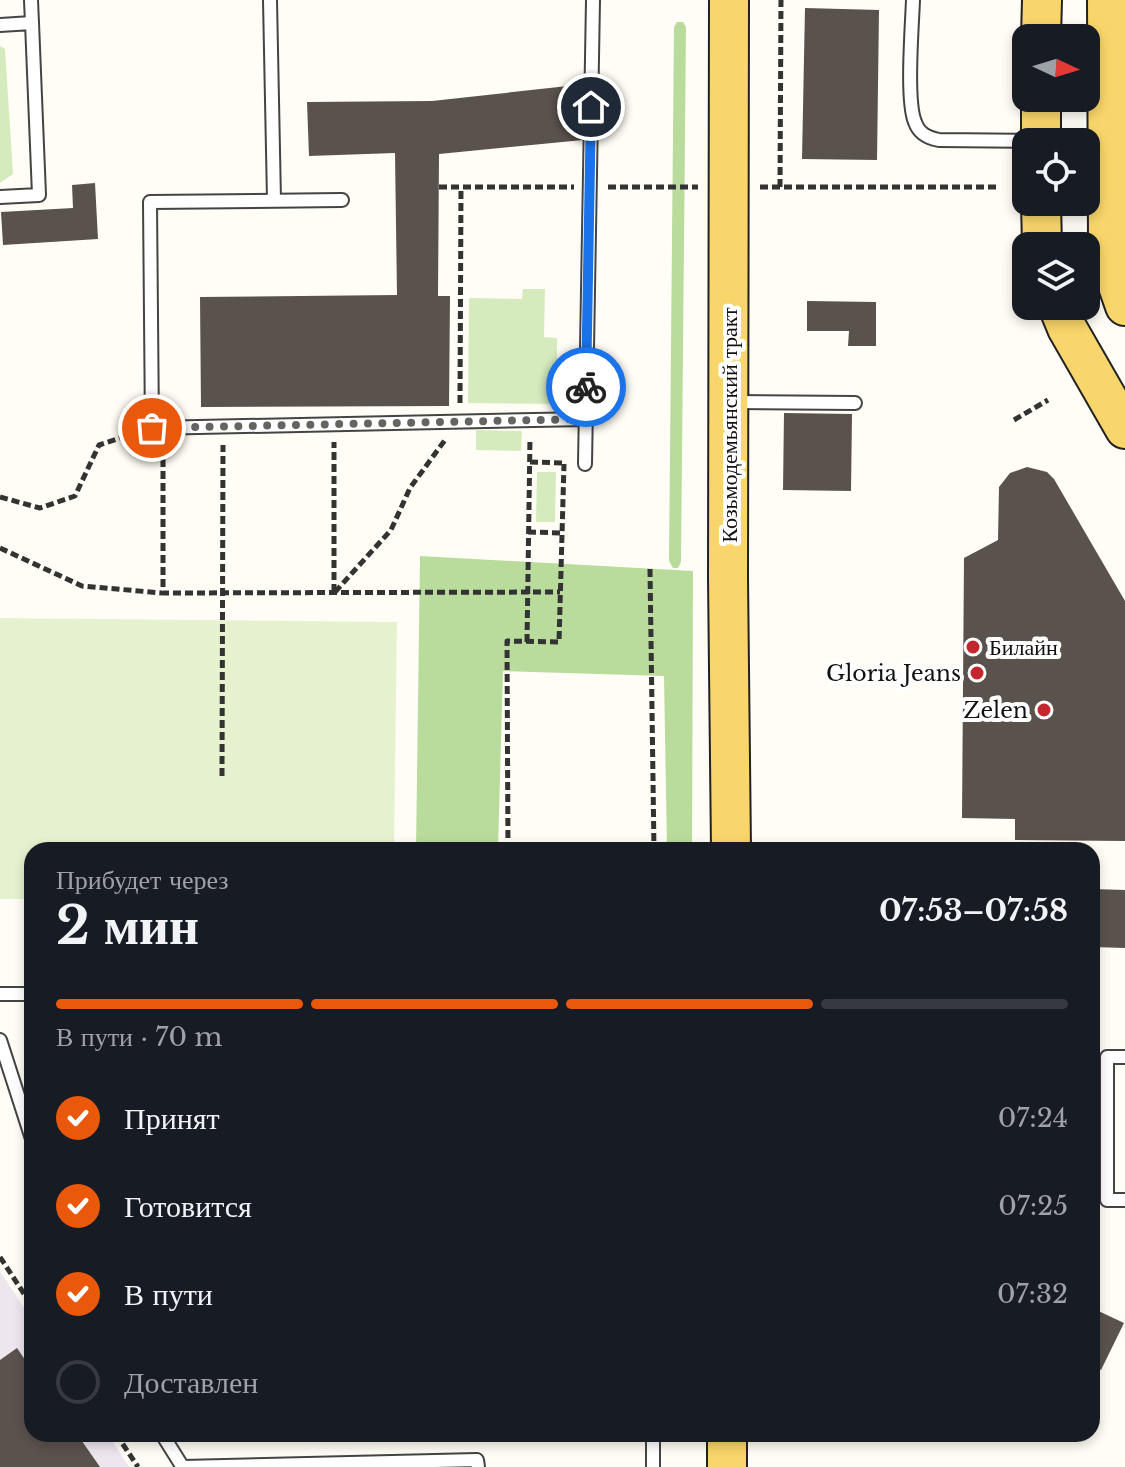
<!DOCTYPE html>
<html lang="ru">
<head>
<meta charset="utf-8">
<style>
	body { margin:0; font-family:"Libre Baskerville",serif; background:#20242c; color:#f1f3f6; height:100vh; display:flex; flex-direction:column; font-size:30px; white-space:nowrap }
	* { box-sizing:border-box; margin:0 }
	p { font-size:26px; color:#9ea1a6 }
	.icon { flex:none; width:44px; height:44px; fill:none; stroke:currentColor; stroke-width:2; stroke-linecap:round; stroke-linejoin:round }
	.map { position:relative; flex:1; overflow:hidden }
	.side { position:absolute; left:24px; top:842px; width:1076px; height:600px; display:flex; flex-direction:column; background:#171b24; border-radius:24px; box-shadow:0 4px 12px #0003 }
	.side>* { flex:none }
	.needle { width:52px; rotate:94deg }
	.buttons { position:absolute; left:1012px; top:24px; display:grid; gap:16px }
	.buttons a { display:grid; place-items:center; width:88px; height:88px; border-radius:16px; background:#171b24; box-shadow:0 4px 12px #0003; font-size:40px }
	.pin { position:absolute; display:grid; place-items:center; width:68px; height:68px; color:#fff; margin:-34px; border:4px solid #fff; border-radius:50%; box-shadow:0 2px 8px #0007 }
	.courier { position:absolute; display:grid; place-items:center; width:80px; height:80px; margin:-40px; border:6px solid #1a73e8; border-radius:50%; background:#fff; color:#222; box-shadow:0 2px 10px #0007 }
	.headline em { font-style:normal; font-weight:800 }
	.headline div { display:flex; flex-direction:column-reverse }
	.headline { display:flex; align-items:center; justify-content:space-between; height:136px; padding:0 32px }
	h1 { font-size:52px; font-weight:800; line-height:60px }
	.bar { display:grid; grid-template-columns:repeat(4,1fr); gap:12px 8px; align-content:center; height:96px; padding:0 32px }
	.bar i { height:10px; border-radius:6px; background:#363941 }
	.bar .selected { background:#ea580c }
	.bar p { grid-column:span 4 }
	ol { padding:0 32px; list-style:none }
	li { display:flex; align-items:center; gap:24px; height:88px }
	li p { margin-inline-start:auto }
	li .icon { padding:8px; border-radius:50%; background:#ea580c; color:#fff; stroke-width:4 }
	li:last-child { color:#9ea1a6 }
	li i { width:44px; height:44px; border:4px solid #363941; border-radius:50% }
	.map>svg:first-child { display:block }
	.industrial { fill:#eee6ef }
	.green { fill:#d5ebbd }
	.forest { fill:#b9dc9c }
	.pitch { fill:#e6f2cf }
	.building { fill:#5a524d }
	.lines { fill:none; stroke-linecap:round; stroke-linejoin:round }
	.service-casing { stroke:#444; stroke-width:16 }
	.primary-casing { stroke:#222; stroke-width:42 }
	.path { stroke:#333; stroke-width:5; stroke-dasharray:8 4; stroke-linecap:butt }
	.service { stroke:#fff; stroke-width:12 }
	.primary { stroke:#f9d66b; stroke-width:38 }
	.done { stroke:#646461; stroke-width:8; stroke-dasharray:0 14.4 }
	.route { stroke:#1a73e8; stroke-width:10 }
	.poi-dot { fill:#c4262e; stroke:#fff; stroke-width:3 }
	.labels { text-anchor:middle; stroke-width:8; stroke-linejoin:round; paint-order:stroke }
	.street-label { font-size:22px; fill:#111; stroke:#fff }
	.poi-label { font-size:22px; fill:#111; stroke:#fff; text-anchor:end }
</style>
</head>
<body>
<div class="map">
<svg width="1125" height="1467" viewBox="0 0 1125 1467">
	<rect width="100%" height="100%" fill="#fffdf5"/>
	<polygon class="industrial" points="0,1271 32,1320 32,1434 108,1434 129,1467 0,1467"/>
	<g class="green">
		<polygon points="0,46 5,49 13,174 0,183"/>
		<polygon points="523,289 545,289 544,337 557,338 557,404 468,403 469,298 522,299"/>
		<polygon points="476,430 522,431 521,451 476,450"/>
		<polygon points="537,472 556,472 555,522 536,522"/>
	</g>
	<g class="forest">
		<polygon points="677,22 683,22 686,27 681,562 678,568 673,568 669,561 674,27"/>
		<polygon points="420,556 693,571 692,850 667,850 664,676 503,671 498,850 416,850"/>
	</g>
	<polygon class="pitch" points="0,618 397,622 394,850 32,850 32,899 0,899"/>
	<g class="building">
		<polygon points="805,8 879,10 877,160 802,159"/>
		<polygon points="577,85 583,140 439,154 438,296 450,296 449,406 201,407 200,297 397,295 395,153 309,156 307,102 432,101"/>
		<polygon points="95,183 98,239 3,245 1,212 73,208 72,185"/>
		<polygon points="807,301 876,302 876,346 848,346 849,331 807,331"/>
		<polygon points="784,413 852,414 851,491 783,490"/>
		<polygon points="1027,467 1047,472 1054,479 1125,601 1125,841 1015,840 1015,819 962,818 964,558 998,540 999,487 1010,473"/>
		<polygon points="1092,889 1125,890 1125,948 1092,947"/>
		<polygon points="1092,1308 1124,1323 1101,1370 1092,1365"/>
		<polygon points="17,1348 32,1370 32,1434 77,1434 100,1467 0,1467 0,1360"/>
	</g>
	<g class="lines">
		<defs>
			<g id="service">
				<polyline points="31,0 32,23"/>
				<polyline points="270,0 274,200"/>
				<path d="M 913,0 C 912,27 906,101 915,122 C 919,134 928,138 939,140 L 1037,141"/>
				<polyline points="0,25 32,23 39,195 0,197"/>
				<polyline points="342,200 150,202 152,428 586,419"/>
				<polyline points="733,402 855,403"/>
				<polyline points="585,464 593,0"/>
				<polyline points="0,994 32,994"/>
				<polyline points="0,1040 32,1139"/>
				<polyline points="1125,1057 1107,1057 1107,1200 1125,1200"/>
				<polyline points="162,1434 182,1466"/>
				<polyline points="653,1434 653,1467"/>
				<polyline points="183,1467 477,1460 478,1467"/>
			</g>
			<g id="primary">
				<polyline points="729,0 728,578 731,850"/>
				<polyline points="1107,0 1108,244 1112,269 1125,306"/>
				<polyline points="1041,38 1042,0"/>
				<polyline points="1041,142 1041,98"/>
				<polyline points="1041,202 1042,246"/>
				<polyline points="1058,306 1067,328 1125,429"/>
				<polyline points="727,1467 727,1434"/>
			</g>
		</defs>
		<use href="#service" class="service-casing"/>
		<use href="#primary" class="primary-casing"/>
		<g class="path">
			<polyline points="439,187 574,187"/>
			<polyline points="608,187 698,187"/>
			<polyline points="760,187 999,187"/>
			<polyline points="780,187 781,0"/>
			<polyline points="460,403 461,187"/>
			<polyline points="1014,420 1048,400"/>
			<polyline points="163,447 163,593 560,592"/>
			<polyline points="530,462 564,463"/>
			<polyline points="0,497 40,508 75,496 99,445 136,433"/>
			<polyline points="528,532 562,533"/>
			<polyline points="0,548 82,586 162,593"/>
			<polyline points="650,569 654,850"/>
			<polyline points="334,592 334,442"/>
			<polyline points="335,592 391,530 410,488 445,440"/>
			<polyline points="527,642 530,438"/>
			<polyline points="222,776 223,445"/>
			<polyline points="508,850 507,641 559,642 564,464"/>
			<polyline points="0,1257 32,1306"/>
			<polyline points="116,1434 138,1467"/>
		</g>
		<use href="#service" class="service"/>
		<use href="#primary" class="primary"/>
	</g>
	<g class="lines">
		<polyline class="done" points="152,428 586,419 586,387"/>
		<polyline class="route" points="586,387 591,107"/>
	</g>
	<g class="poi-dot">
		<circle cx="973" cy="647" r="8"/>
		<circle cx="977" cy="673" r="8"/>
		<circle cx="1044" cy="710" r="8"/>
	</g>
	<g class="labels">
		<g class="street-label">
			<text transform="translate(729 425) rotate(-90)" y="8">Козьмодемьянский тракт</text>
		</g>
		<g class="poi-label">
			<text x="989" y="655" text-anchor="start">Билайн</text>
			<text x="961" y="681">Gloria Jeans</text>
			<text x="1028" y="718">Zelen</text>
		</g>
	</g>
</svg>
<div class="buttons">
<a><svg class="needle" viewBox="-14 -14 28 28"><path d="M0-13l5 13h-10z" fill="#e53935"/><path d="M0 13l5-13h-10z" fill="#9ea1a6"/></svg></a>
<a><svg class="icon" aria-label="locate" viewBox="0 0 24 24"><circle cx="12" cy="12" r="6"/><path d="M12 2v4M12 18v4M2 12h4M18 12h4"/></svg></a>
<a><svg class="icon" aria-label="layers" viewBox="0 0 24 24"><path d="M12 4l9 5-9 5-9-5zM3 14l9 5 9-5"/></svg></a>
</div>
<div class="pin" style="left:152px;top:428px;background:#ea580c"><svg class="icon" aria-label="bag" viewBox="0 0 24 24"><path d="M5 8h14l-1 12H6zM9 8a3 3 0 0 1 6 0"/></svg></div>
<div class="pin" style="left:591px;top:107px;background:#1f2937"><svg class="icon" aria-label="home" viewBox="0 0 24 24"><path d="M3 11l9-7 9 7M6 9v11h12V9"/></svg></div>
<div class="courier" style="left:586px;top:387px"><svg class="icon" aria-label="bike" viewBox="0 0 24 24"><circle cx="6" cy="16" r="4"/><circle cx="18" cy="16" r="4"/><path d="M6 16l4-8h5l3 8M10 8l3 8H6M13 5h3"/></svg></div>
<section class="side">
<div class="headline"><div><h1>2 мин</h1><p>Прибудет через</p></div><em>07:53–07:58</em></div>
<div class="bar"><i class="selected"></i><i class="selected"></i><i class="selected"></i><i></i><p>В пути · 70 m</p></div>
<ol>
<li><svg class="icon" aria-label="check" viewBox="0 0 24 24"><path d="M5 12l5 5 9-10"/></svg>Принят<p>07:24</p></li>
<li><svg class="icon" aria-label="check" viewBox="0 0 24 24"><path d="M5 12l5 5 9-10"/></svg>Готовится<p>07:25</p></li>
<li><svg class="icon" aria-label="check" viewBox="0 0 24 24"><path d="M5 12l5 5 9-10"/></svg>В пути<p>07:32</p></li>
<li><i></i>Доставлен</li>
</ol>
</section>
</div>
</body>
</html>
